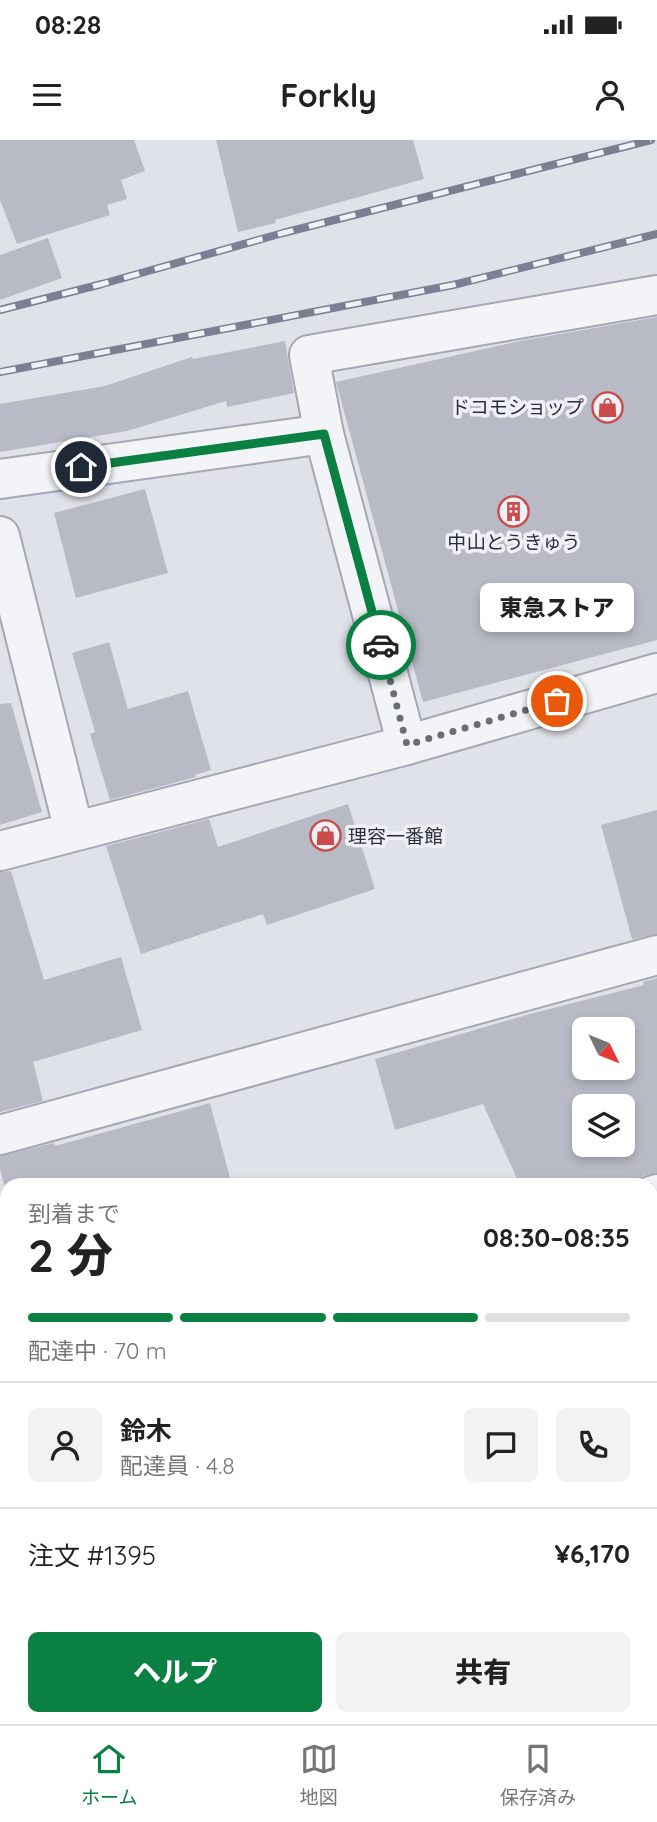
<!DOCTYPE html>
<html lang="ja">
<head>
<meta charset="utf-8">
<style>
	body { margin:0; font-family:Quicksand,"Noto Sans JP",sans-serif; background:#f2f2f2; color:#222; height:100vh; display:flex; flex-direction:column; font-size:26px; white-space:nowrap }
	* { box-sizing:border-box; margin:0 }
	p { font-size:23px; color:#767676 }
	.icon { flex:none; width:38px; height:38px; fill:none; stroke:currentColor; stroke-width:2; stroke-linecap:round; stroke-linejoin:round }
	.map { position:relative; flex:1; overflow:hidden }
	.sheet { position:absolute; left:0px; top:1038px; width:658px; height:548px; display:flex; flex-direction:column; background:#fff; border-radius:21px 21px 0 0; box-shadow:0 4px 10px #0003 }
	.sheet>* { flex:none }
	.needle { width:46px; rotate:133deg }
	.buttons { position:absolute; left:572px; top:877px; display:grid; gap:14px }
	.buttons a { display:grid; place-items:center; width:63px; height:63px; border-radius:10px; background:#fff; box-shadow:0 4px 10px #0003; font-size:35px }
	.pin { position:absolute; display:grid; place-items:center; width:60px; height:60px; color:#fff; margin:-30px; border:4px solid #fff; border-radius:50%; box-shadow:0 2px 7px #0007 }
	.courier { position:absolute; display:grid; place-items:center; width:70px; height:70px; margin:-35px; border:5px solid #0b8043; border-radius:50%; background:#fff; color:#222; box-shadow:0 2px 9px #0007 }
	.bubble { position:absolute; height:49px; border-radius:10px; background:#fff; box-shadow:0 4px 10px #0003; font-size:23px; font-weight:800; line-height:49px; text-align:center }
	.overview em { font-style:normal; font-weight:800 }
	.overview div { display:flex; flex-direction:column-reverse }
	.overview { display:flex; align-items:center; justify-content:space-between; height:119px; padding:0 28px }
	h1 { font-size:46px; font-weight:800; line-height:52px }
	.bar { display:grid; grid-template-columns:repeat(4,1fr); gap:10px 7px; align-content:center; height:84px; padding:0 28px }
	.bar i { height:9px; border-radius:5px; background:#e0e0e0 }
	.bar .current { background:#0b8043 }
	.bar p { grid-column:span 4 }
	.line { display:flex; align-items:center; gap:18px; padding:0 28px; border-top:2px solid #e0e0e0 }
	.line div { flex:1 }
	.round { display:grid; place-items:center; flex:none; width:74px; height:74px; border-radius:10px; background:#f2f2f2 }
	.cta { display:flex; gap:14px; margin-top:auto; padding:14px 28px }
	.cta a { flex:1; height:80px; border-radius:10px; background:#0b8043; color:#fff; font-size:28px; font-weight:800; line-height:80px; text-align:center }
	.cta a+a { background:#f2f2f2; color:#222 }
	.status { display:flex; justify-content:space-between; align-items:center; height:49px; padding:0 35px; background:#fff; direction:ltr }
	.status svg { height:19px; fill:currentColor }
	header { display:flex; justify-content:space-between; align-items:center; height:91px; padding:0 28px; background:#fff; font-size:32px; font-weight:800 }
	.menu { display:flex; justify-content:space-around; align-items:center; height:98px; border-top:2px solid #e0e0e0; background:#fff; font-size:19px; color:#767676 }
	.menu a { display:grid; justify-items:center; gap:4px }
	.menu .current { color:#0b8043 }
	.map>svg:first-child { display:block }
	.building { fill:#b8bbc5; fill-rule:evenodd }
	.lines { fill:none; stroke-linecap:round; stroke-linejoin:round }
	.street-casing { stroke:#a5a8b3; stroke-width:42 }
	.street { stroke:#f3f4f7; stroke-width:38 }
	.secondary { stroke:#fff; stroke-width:38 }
	.rail-casing { stroke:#7a7f92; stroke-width:8 }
	.rail { stroke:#f0f1f6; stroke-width:5; stroke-dasharray:16; stroke-linecap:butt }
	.done { stroke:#696d7a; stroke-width:7; stroke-dasharray:0 12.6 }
	.route { stroke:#0b8043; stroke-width:9 }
	.labels { text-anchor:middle; stroke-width:7; stroke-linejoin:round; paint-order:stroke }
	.poi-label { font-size:19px; fill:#292e3f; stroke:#f0f1f6; text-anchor:end }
</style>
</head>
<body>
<div class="status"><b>08:28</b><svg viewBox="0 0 49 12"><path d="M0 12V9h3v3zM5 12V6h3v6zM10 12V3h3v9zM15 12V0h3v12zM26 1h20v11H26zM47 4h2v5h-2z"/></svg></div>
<header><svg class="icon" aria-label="menu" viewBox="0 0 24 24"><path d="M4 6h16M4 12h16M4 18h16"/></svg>Forkly<svg class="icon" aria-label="person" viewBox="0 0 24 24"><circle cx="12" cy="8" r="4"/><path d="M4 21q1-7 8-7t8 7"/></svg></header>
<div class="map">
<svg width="657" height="1584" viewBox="0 0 657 1584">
	<rect width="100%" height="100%" fill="#e0e2e9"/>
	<g class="building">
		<polygon points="0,0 134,0 145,31 121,40 127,59 107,65 110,75 17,104 0,60"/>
		<polygon points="216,0 413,0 424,39 275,80 276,83 238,92"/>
		<polygon points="48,98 62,138 0,160 0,115"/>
		<polygon points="657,177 657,500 423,562 336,242 520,201"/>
		<polygon points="285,201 294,253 227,267 226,261 127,291 0,312 0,264 105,246 192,217 193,219"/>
		<polygon points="145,349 168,433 76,458 54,373"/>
		<polygon points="109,502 128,569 188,551 211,630 195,635 196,637 110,660 90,594 95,592 72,513"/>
		<polygon points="11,563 42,672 0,685 0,564"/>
		<polygon points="348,664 375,749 267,785 263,774 141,814 106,706 209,679 218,707"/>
		<polygon points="657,670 657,794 632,799 601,685"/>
		<polygon points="11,731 44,840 121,817 142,890 33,922 43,961 0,972 0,732"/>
		<path d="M 657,838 L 657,1033 L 643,1036 L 635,1041 L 633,1045 L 520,1045 L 483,964 L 395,990 L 375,919 L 530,874 L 644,845 L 643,842 ZM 584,889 L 623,889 L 623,928 L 584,928 ZM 584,966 L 623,966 L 623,1004 L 584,1004 Z"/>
		<polygon points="210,963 232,1045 4,1045 0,1029 0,1016 54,1003 55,1006"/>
	</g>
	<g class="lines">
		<defs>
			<g id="street">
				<polyline points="0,339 324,294"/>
				<polyline points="0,396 74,691"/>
				<polyline points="407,605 324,294 309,215 657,155"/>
				<polyline points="0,711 407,605 657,533"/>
				<polyline points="0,995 657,815"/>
				<polyline points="651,1056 657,1054"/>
				<polyline points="0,1265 7,1267"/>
				<polyline points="651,1289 657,1286"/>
			</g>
		</defs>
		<use href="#street" class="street-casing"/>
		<use href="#street" class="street"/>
		<g class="secondary">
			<polyline points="0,1178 7,1191"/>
			<polyline points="0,1285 7,1297"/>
			<polyline points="170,1578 173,1584"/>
		</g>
		<defs>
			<g id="rail">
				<polyline points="0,170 102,144 283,93 651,0"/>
				<polyline points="0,232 453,145 657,94"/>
			</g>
		</defs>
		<use href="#rail" class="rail-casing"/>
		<use href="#rail" class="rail"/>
	</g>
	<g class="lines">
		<polyline class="done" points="381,505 407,605 557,561"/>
		<polyline class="route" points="81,327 324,294 381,505"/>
	</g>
	<defs>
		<symbol id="shop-ring" viewBox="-11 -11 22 22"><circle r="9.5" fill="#f0f1f6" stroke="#c94b4a" stroke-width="1.5"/><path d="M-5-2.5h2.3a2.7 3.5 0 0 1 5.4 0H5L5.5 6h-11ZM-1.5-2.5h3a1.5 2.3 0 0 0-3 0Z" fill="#c94b4a"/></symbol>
		<symbol id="building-ring" viewBox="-11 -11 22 22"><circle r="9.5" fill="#f0f1f6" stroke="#c94b4a" stroke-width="1.5"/><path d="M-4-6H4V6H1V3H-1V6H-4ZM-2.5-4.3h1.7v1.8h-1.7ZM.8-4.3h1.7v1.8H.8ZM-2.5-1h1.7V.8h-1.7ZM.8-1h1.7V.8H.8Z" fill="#c94b4a"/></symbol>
	</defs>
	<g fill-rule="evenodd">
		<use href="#shop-ring" x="590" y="250" width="35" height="35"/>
		<use href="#building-ring" x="496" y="354" width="35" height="35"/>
		<use href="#shop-ring" x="308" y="678" width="35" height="35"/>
	</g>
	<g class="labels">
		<g class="poi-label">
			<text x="584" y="274">ドコモショップ</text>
			<text x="514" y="409" text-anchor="middle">中山とうきゅう</text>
			<text x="348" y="703" text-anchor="start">理容一番館</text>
		</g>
	</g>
</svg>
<div class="buttons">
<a><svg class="needle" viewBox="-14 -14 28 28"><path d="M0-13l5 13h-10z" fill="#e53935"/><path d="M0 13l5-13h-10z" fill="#767676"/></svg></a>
<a><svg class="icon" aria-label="layers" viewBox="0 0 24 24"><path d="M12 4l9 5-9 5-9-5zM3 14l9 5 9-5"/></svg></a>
</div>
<div class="pin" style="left:557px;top:561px;background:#ea580c"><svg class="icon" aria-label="bag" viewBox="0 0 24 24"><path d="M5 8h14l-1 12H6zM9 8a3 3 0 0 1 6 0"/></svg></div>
<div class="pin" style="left:81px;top:327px;background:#1f2937"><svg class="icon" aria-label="home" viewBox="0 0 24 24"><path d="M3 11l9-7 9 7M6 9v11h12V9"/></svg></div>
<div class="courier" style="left:381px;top:505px"><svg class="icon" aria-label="car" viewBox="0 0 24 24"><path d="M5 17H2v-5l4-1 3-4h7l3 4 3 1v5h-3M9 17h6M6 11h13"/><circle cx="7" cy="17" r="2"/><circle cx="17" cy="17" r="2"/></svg></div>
<div class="bubble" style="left:480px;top:443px;width:154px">東急ストア</div>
<section class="sheet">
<div class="overview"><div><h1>2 分</h1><p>到着まで</p></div><em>08:30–08:35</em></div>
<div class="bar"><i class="current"></i><i class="current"></i><i class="current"></i><i></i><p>配達中 · 70 m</p></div>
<div class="line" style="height:126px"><a class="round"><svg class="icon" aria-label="person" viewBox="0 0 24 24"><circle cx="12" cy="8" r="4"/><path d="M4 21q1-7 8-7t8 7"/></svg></a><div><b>鈴木</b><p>配達員 · 4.8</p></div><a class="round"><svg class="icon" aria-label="chat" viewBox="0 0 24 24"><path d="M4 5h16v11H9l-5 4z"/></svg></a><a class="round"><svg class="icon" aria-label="phone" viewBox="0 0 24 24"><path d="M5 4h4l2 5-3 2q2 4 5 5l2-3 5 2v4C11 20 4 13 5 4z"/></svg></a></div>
<div class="line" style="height:91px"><div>注文 #1395</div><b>¥6,170</b></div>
<div class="cta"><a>ヘルプ</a><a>共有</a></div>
</section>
</div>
<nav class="menu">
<a class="current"><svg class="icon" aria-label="home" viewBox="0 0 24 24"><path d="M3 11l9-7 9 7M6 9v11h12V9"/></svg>ホーム</a>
<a><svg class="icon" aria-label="map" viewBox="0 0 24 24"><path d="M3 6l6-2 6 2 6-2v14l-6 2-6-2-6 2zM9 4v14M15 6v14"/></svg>地図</a>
<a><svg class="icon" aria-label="saved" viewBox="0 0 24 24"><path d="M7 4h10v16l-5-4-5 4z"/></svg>保存済み</a>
</nav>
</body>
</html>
